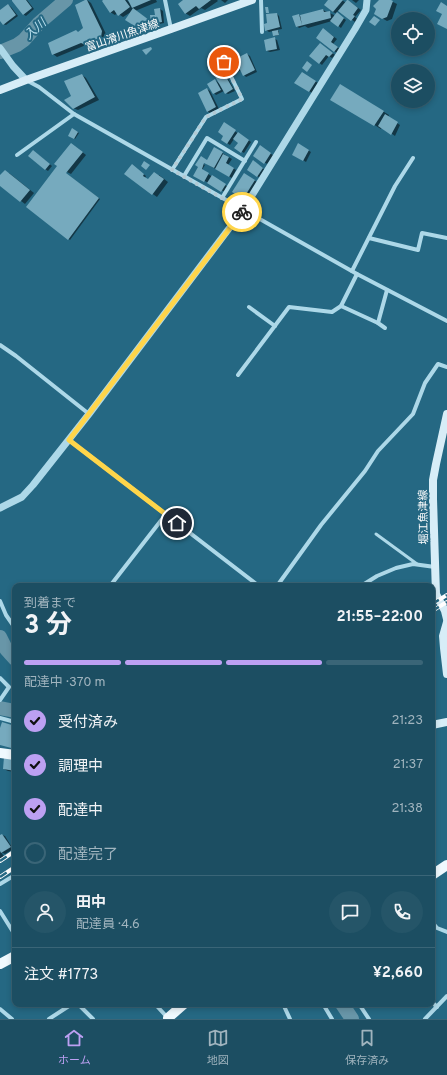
<!DOCTYPE html>
<html lang="ja">
<head>
<meta charset="utf-8">
<style>
	body { margin:0; font-family:Overpass,"Noto Sans JP",sans-serif; background:#255568; color:#f1f3f6; height:100vh; display:flex; flex-direction:column; font-size:15px; white-space:nowrap }
	* { box-sizing:border-box; margin:0 }
	p { font-size:13px; color:#a0b4be }
	.icon { flex:none; width:22px; height:22px; fill:none; stroke:currentColor; stroke-width:2; stroke-linecap:round; stroke-linejoin:round }
	.map { position:relative; flex:1; overflow:hidden }
	.side { position:absolute; left:12px; top:583px; width:423px; height:424px; display:flex; flex-direction:column; background:#1c4e62; border-radius:8px; box-shadow:0 2px 6px #0003,0 0 0 1px #3a6577 }
	.side>* { flex:none }
	.fabs { position:absolute; left:391px; top:12px; display:grid; gap:8px }
	.fabs a { display:grid; place-items:center; width:44px; height:44px; border-radius:50%; background:#1c4e62; box-shadow:0 2px 6px #0003,0 0 0 1px #3a6577; font-size:20px }
	.pin { position:absolute; display:grid; place-items:center; width:34px; height:34px; color:#fff; margin:-17px; border:2px solid #fff; border-radius:50%; box-shadow:0 1px 4px #0007 }
	.courier { position:absolute; display:grid; place-items:center; width:40px; height:40px; margin:-20px; border:3px solid #ffd54a; border-radius:50%; background:#fff; color:#222; box-shadow:0 1px 5px #0007 }
	.head em { font-style:normal; font-weight:700 }
	.head div { display:flex; flex-direction:column-reverse }
	.head { display:flex; align-items:center; justify-content:space-between; height:68px; padding:0 12px }
	h1 { font-size:26px; font-weight:700; line-height:30px }
	.bar { display:grid; grid-template-columns:repeat(4,1fr); gap:6px 4px; align-content:center; height:48px; padding:0 12px }
	.bar i { height:5px; border-radius:3px; background:#3a6577 }
	.bar .current { background:#bca0f2 }
	.bar p { grid-column:span 4 }
	.line { display:flex; align-items:center; gap:10px; padding:0 12px; border-top:1px solid #3a6577 }
	.line div { flex:1 }
	.round { display:grid; place-items:center; flex:none; width:42px; height:42px; border-radius:21px; background:#255568 }
	ol { padding:0 12px; list-style:none }
	li { display:flex; align-items:center; gap:12px; height:44px }
	li p { margin-inline-start:auto }
	li .icon { padding:4px; border-radius:50%; background:#bca0f2; color:#111; stroke-width:4 }
	li:last-child { color:#a0b4be }
	li i { width:22px; height:22px; border:2px solid #3a6577; border-radius:50% }
	.tabs { display:flex; justify-content:space-around; align-items:center; height:56px; border-top:1px solid #3a6577; background:#1c4e62; font-size:11px; color:#a0b4be }
	.tabs a { display:grid; justify-items:center; gap:2px }
	.tabs .current { color:#bca0f2 }
	.map>svg:first-child { display:block }
	.shadow { fill:#0007 }
	.lines { fill:none; stroke-linecap:round; stroke-linejoin:round }
	.river { stroke:#6896a8; stroke-width:14 }
	.building { fill:#76aabe }
	.service { stroke:#add8e8; stroke-width:3 }
	.minor { stroke:#add8e8; stroke-width:4 }
	.tertiary { stroke:#add8e8; stroke-width:7 }
	.secondary { stroke:#d7edf7; stroke-width:8 }
	.primary { stroke:#eff9fe; stroke-width:10 }
	.rail-casing { stroke:#fff; stroke-width:4 }
	.rail { stroke:#256883; stroke-width:2.5; stroke-dasharray:8; stroke-linecap:butt }
	.done { stroke:#b3cad4; stroke-width:4; stroke-dasharray:0 7.2 }
	.route { stroke:#ffd54a; stroke-width:5 }
	.labels { text-anchor:middle; stroke-width:4; stroke-linejoin:round; paint-order:stroke }
	.street-label { font-size:11px; fill:#fff; stroke:#256883 }
	.water-label { font-size:12px; font-style:italic; fill:#bce2f0; stroke:#256883 }
</style>
</head>
<body>
<div class="map">
<svg width="447" height="1019" viewBox="0 0 447 1019">
	<rect width="100%" height="100%" fill="#256883"/>
	<g class="shadow">
		<polygon points="14,0 27,0 34,9 26,16 23,14"/>
		<polygon points="87,0 91,3 106,34 105,39 101,45 96,47 91,47 86,45 57,57 53,54 85,28"/>
		<polygon points="105,0 127,0 130,3 129,0 156,0 157,2 135,11 152,23 146,31 126,20 131,12 123,17 117,13 115,15 110,12"/>
		<polygon points="185,0 217,0 218,1 205,10 201,8 190,16 185,13"/>
		<polygon points="221,0 228,0 225,3"/>
		<polygon points="329,0 342,0 346,3 350,2 361,10 355,17 357,19 355,22 339,10 336,13 346,20 341,28 332,21 308,28 305,26 299,28 297,26 299,15 300,16 323,10 334,15 334,18 337,14 333,12 325,5"/>
		<polygon points="352,0 359,0 356,3"/>
		<polygon points="380,0 389,0 397,4 392,19 387,21 375,14"/>
		<polygon points="8,5 11,7 18,16 6,25 3,24 0,19 0,11"/>
		<polygon points="160,9 163,11 164,23 155,25 152,23"/>
		<polygon points="277,14 279,16 282,29 276,30 279,31 279,35 275,36 273,31 269,32 266,30 268,24"/>
		<polygon points="326,31 337,39 333,44 340,49 337,53 334,51"/>
		<polygon points="275,39 277,40 280,50 270,52 267,51"/>
		<polygon points="323,46 335,55 332,58 329,56 322,65 311,56"/>
		<polygon points="247,54 250,56 257,72 246,77 244,75 241,70 236,73 233,71 233,61 238,64"/>
		<polygon points="221,69 224,71 235,91 228,94 226,93 224,91 216,95 214,93 215,80 220,84"/>
		<polygon points="302,73 318,83 312,93 296,83"/>
		<polygon points="82,75 86,78 99,100 78,110 73,108 73,96"/>
		<polygon points="340,85 389,115 388,117 400,125 395,136 382,127 381,129 332,99"/>
		<polygon points="207,89 210,91 219,109 210,113 207,111"/>
		<polygon points="224,124 251,142 244,153 236,148 240,142 234,139 230,145 222,140 225,136"/>
		<polygon points="73,130 79,133 75,139 69,135"/>
		<polygon points="299,145 311,152 306,162 293,154"/>
		<polygon points="76,147 86,155 71,174 67,172"/>
		<polygon points="214,148 232,159 228,165 236,170 232,178 201,161 200,162 205,165 202,170 228,187 225,192 194,175 199,167 197,165 201,158 207,161"/>
		<polygon points="263,148 274,156 267,164 254,155"/>
		<polygon points="36,153 52,166 48,171 45,169"/>
		<polygon points="256,163 265,170 260,178 257,176"/>
		<polygon points="57,167 100,199 70,240 28,207"/>
		<polygon points="134,167 146,176 145,178 149,181 159,175 168,182 157,197 125,174"/>
		<polygon points="9,173 34,193 25,204 0,185 0,177"/>
		<polygon points="248,177 259,183 248,201 233,191"/>
		<polygon points="15,759 15,772 8,771 4,769"/>
		<polygon points="2,835 5,836 13,849 5,854 1,852 5,858 0,861 0,836"/>
	</g>
	<g class="lines">
		<g class="river">
			<polyline points="0,52 17,45 24,40 39,23 66,0"/>
			<polyline points="0,637 6,649 15,659"/>
			<polyline points="0,708 15,711"/>
			<polyline points="342,1004 352,1019"/>
		</g>
	</g>
	<g class="building">
		<polygon points="12,0 26,0 32,8 23,15 12,1"/>
		<polygon points="85,0 87,0 102,31 101,37 96,43 91,45 86,45 81,43 52,55 48,43 76,30 78,32 83,28 75,5"/>
		<polygon points="103,0 125,0 130,7 118,16 114,10 110,13 102,1"/>
		<polygon points="128,0 151,0 132,8"/>
		<polygon points="183,0 211,0 199,9 196,6 185,14 178,4"/>
		<polygon points="328,0 343,0 333,12 324,5"/>
		<polygon points="347,0 348,0 358,8 353,15 355,16 351,21 338,11"/>
		<polygon points="379,0 391,0 393,1 387,17 382,19 374,14 376,9 373,6"/>
		<polygon points="441,2 447,6 447,29 437,24 442,14 436,11"/>
		<polygon points="8,4 16,15 3,25 0,21 0,10"/>
		<polygon points="265,7 268,7 269,13 266,13"/>
		<polygon points="133,8 149,20 141,30 125,20"/>
		<polygon points="160,8 162,22 151,24 150,15 155,15 154,9"/>
		<polygon points="323,9 324,12 330,11 331,18 296,27 292,16 299,14 302,25 300,15"/>
		<polygon points="337,12 344,18 338,27 330,21"/>
		<polygon points="277,13 280,27 265,31 264,24 267,23 266,14"/>
		<polygon points="374,16 380,20 375,26 369,22"/>
		<polygon points="323,28 334,37 331,42 338,47 334,52 316,38"/>
		<polygon points="278,30 279,35 273,36 272,31"/>
		<polygon points="275,37 277,49 266,51 264,40"/>
		<polygon points="320,43 333,53 329,57 326,55 319,64 309,56"/>
		<polygon points="151,47 152,49 146,55 142,50"/>
		<polygon points="247,53 255,70 243,76 235,59"/>
		<polygon points="233,59 238,69 232,72 227,62"/>
		<polygon points="307,61 312,65 307,72 302,68"/>
		<polygon points="221,68 233,89 225,94 213,73"/>
		<polygon points="302,72 316,81 309,92 294,83"/>
		<polygon points="82,74 95,97 73,109 64,100 71,96 64,81"/>
		<polygon points="215,79 221,90 213,94 207,84"/>
		<polygon points="340,84 384,111 374,126 330,100"/>
		<polygon points="207,88 216,107 207,112 198,93"/>
		<polygon points="385,114 398,122 391,135 378,126"/>
		<polygon points="224,122 236,130 227,144 221,140 223,136 218,132"/>
		<polygon points="72,128 78,132 74,139 68,136"/>
		<polygon points="238,132 249,140 241,153 234,148 238,143 233,139"/>
		<polygon points="71,143 83,152 66,173 99,198 68,240 26,207 57,166 54,164"/>
		<polygon points="298,143 309,150 303,161 292,155"/>
		<polygon points="260,145 271,153 264,164 253,156"/>
		<polygon points="214,147 223,152 214,168 204,163 202,169 209,173 204,182 193,176 198,167 195,165 201,156 207,160"/>
		<polygon points="33,150 50,164 45,170 28,156"/>
		<polygon points="223,154 229,157 226,163 234,168 229,177 215,169"/>
		<polygon points="253,160 263,168 257,177 247,170"/>
		<polygon points="144,161 150,165 146,170 141,166"/>
		<polygon points="132,164 144,174 143,176 148,179 154,172 164,179 152,195 124,174"/>
		<polygon points="5,170 30,190 20,202 0,186 0,175"/>
		<polygon points="244,173 255,180 243,199 232,192"/>
		<polygon points="212,175 226,184 221,192 207,183"/>
		<polygon points="2,722 15,726 15,749 0,745 0,728"/>
		<polygon points="4,757 15,758 15,771 3,769"/>
		<polygon points="2,834 11,847 1,853 0,851 0,835"/>
	</g>
	<g class="lines">
		<polyline class="service" points="376,534 417,564"/>
		<g class="minor">
			<polyline points="165,0 171,29"/>
			<polyline points="261,0 262,32"/>
			<polyline points="26,80 39,87 74,114 357,274 447,321"/>
			<polyline points="17,155 74,114"/>
			<polyline points="172,170 206,117 242,99 224,62"/>
			<polyline points="184,176 207,138 245,161"/>
			<polyline points="222,198 256,142"/>
			<polyline points="369,238 418,250 422,233 447,238"/>
			<polyline points="352,271 395,186 413,158"/>
			<polyline points="341,306 378,323"/>
			<polyline points="249,307 275,326"/>
			<polyline points="385,328 378,323 387,290"/>
			<polyline points="0,345 16,356 89,414"/>
			<polyline points="238,375 289,307 332,312 341,306 357,274"/>
			<polyline points="69,440 259,586"/>
			<polyline points="110,586 166,514"/>
			<polyline points="277,586 321,525 365,471 378,451 413,414 425,383 438,364 447,367"/>
			<polyline points="361,586 377,576 396,568 413,564 435,567"/>
			<polyline points="0,601 6,615 15,628"/>
			<polyline points="0,678 9,687 0,700"/>
			<polyline points="0,718 15,722"/>
			<polyline points="0,884 15,875"/>
			<polyline points="0,911 15,935"/>
			<polyline points="432,922 437,928 447,932"/>
			<polyline points="432,1002 437,1007"/>
			<polyline points="78,1004 93,1019"/>
			<polyline points="155,1004 167,1017"/>
			<polyline points="283,1004 290,1019"/>
			<polyline points="323,1004 332,1019"/>
			<polyline points="359,1004 369,1019"/>
			<polyline points="0,1009 12,1019"/>
			<polyline points="49,1019 72,1004"/>
			<polyline points="425,1019 447,996"/>
		</g>
		<g class="tertiary">
			<polyline points="0,48 13,66 26,80"/>
			<polyline points="0,508 22,497 33,485 89,414 243,210 355,29 366,10 367,0"/>
		</g>
		<g class="secondary">
			<polyline points="0,90 26,80 171,29 252,0"/>
			<polyline points="447,414 436,464 433,480 433,499 436,594 445,611 447,619"/>
			<polyline points="447,622 443,636 444,648 447,674"/>
			<polyline points="432,725 447,722"/>
		</g>
		<g class="primary">
			<polyline points="0,753 15,755"/>
			<polyline points="432,875 447,865"/>
			<polyline points="0,964 15,956"/>
			<polyline points="169,1019 168,1018 184,1004"/>
		</g>
		<defs>
			<g id="rail">
				<polyline points="432,604 447,595"/>
				<polyline points="432,611 447,602"/>
				<polyline points="0,861 15,851"/>
				<polyline points="0,877 15,867"/>
			</g>
		</defs>
		<use href="#rail" class="rail-casing"/>
		<use href="#rail" class="rail"/>
	</g>
	<g class="lines">
		<polyline class="done" points="224,62 242,99 206,117 172,170 243,210 242,212"/>
		<polyline class="route" points="177,523 69,440 242,212"/>
	</g>
	<g class="labels">
		<g class="street-label">
			<text transform="translate(122 35) rotate(-19)" y="4">富山滑川魚津線</text>
			<text transform="translate(423 517) rotate(-91)" y="4">堀江魚津線</text>
		</g>
		<g class="water-label">
			<text transform="translate(35 29) rotate(-42)" y="4">入川</text>
		</g>
	</g>
</svg>
<div class="fabs">
<a><svg class="icon" aria-label="locate" viewBox="0 0 24 24"><circle cx="12" cy="12" r="6"/><path d="M12 2v4M12 18v4M2 12h4M18 12h4"/></svg></a>
<a><svg class="icon" aria-label="layers" viewBox="0 0 24 24"><path d="M12 4l9 5-9 5-9-5zM3 14l9 5 9-5"/></svg></a>
</div>
<div class="pin" style="left:224px;top:62px;background:#ea580c"><svg class="icon" aria-label="bag" viewBox="0 0 24 24"><path d="M5 8h14l-1 12H6zM9 8a3 3 0 0 1 6 0"/></svg></div>
<div class="pin" style="left:177px;top:523px;background:#1f2937"><svg class="icon" aria-label="home" viewBox="0 0 24 24"><path d="M3 11l9-7 9 7M6 9v11h12V9"/></svg></div>
<div class="courier" style="left:242px;top:212px"><svg class="icon" aria-label="bike" viewBox="0 0 24 24"><circle cx="6" cy="16" r="4"/><circle cx="18" cy="16" r="4"/><path d="M6 16l4-8h5l3 8M10 8l3 8H6M13 5h3"/></svg></div>
<section class="side">
<div class="head"><div><h1>3 分</h1><p>到着まで</p></div><em>21:55–22:00</em></div>
<div class="bar"><i class="current"></i><i class="current"></i><i class="current"></i><i></i><p>配達中 · 370 m</p></div>
<ol>
<li><svg class="icon" aria-label="check" viewBox="0 0 24 24"><path d="M5 12l5 5 9-10"/></svg>受付済み<p>21:23</p></li>
<li><svg class="icon" aria-label="check" viewBox="0 0 24 24"><path d="M5 12l5 5 9-10"/></svg>調理中<p>21:37</p></li>
<li><svg class="icon" aria-label="check" viewBox="0 0 24 24"><path d="M5 12l5 5 9-10"/></svg>配達中<p>21:38</p></li>
<li><i></i>配達完了</li>
</ol>
<div class="line" style="height:72px"><a class="round"><svg class="icon" aria-label="person" viewBox="0 0 24 24"><circle cx="12" cy="8" r="4"/><path d="M4 21q1-7 8-7t8 7"/></svg></a><div><b>田中</b><p>配達員 · 4.6</p></div><a class="round"><svg class="icon" aria-label="chat" viewBox="0 0 24 24"><path d="M4 5h16v11H9l-5 4z"/></svg></a><a class="round"><svg class="icon" aria-label="phone" viewBox="0 0 24 24"><path d="M5 4h4l2 5-3 2q2 4 5 5l2-3 5 2v4C11 20 4 13 5 4z"/></svg></a></div>
<div class="line" style="height:52px"><div>注文 #1773</div><b>¥2,660</b></div>
</section>
</div>
<nav class="tabs">
<a class="current"><svg class="icon" aria-label="home" viewBox="0 0 24 24"><path d="M3 11l9-7 9 7M6 9v11h12V9"/></svg>ホーム</a>
<a><svg class="icon" aria-label="map" viewBox="0 0 24 24"><path d="M3 6l6-2 6 2 6-2v14l-6 2-6-2-6 2zM9 4v14M15 6v14"/></svg>地図</a>
<a><svg class="icon" aria-label="saved" viewBox="0 0 24 24"><path d="M7 4h10v16l-5-4-5 4z"/></svg>保存済み</a>
</nav>
</body>
</html>
